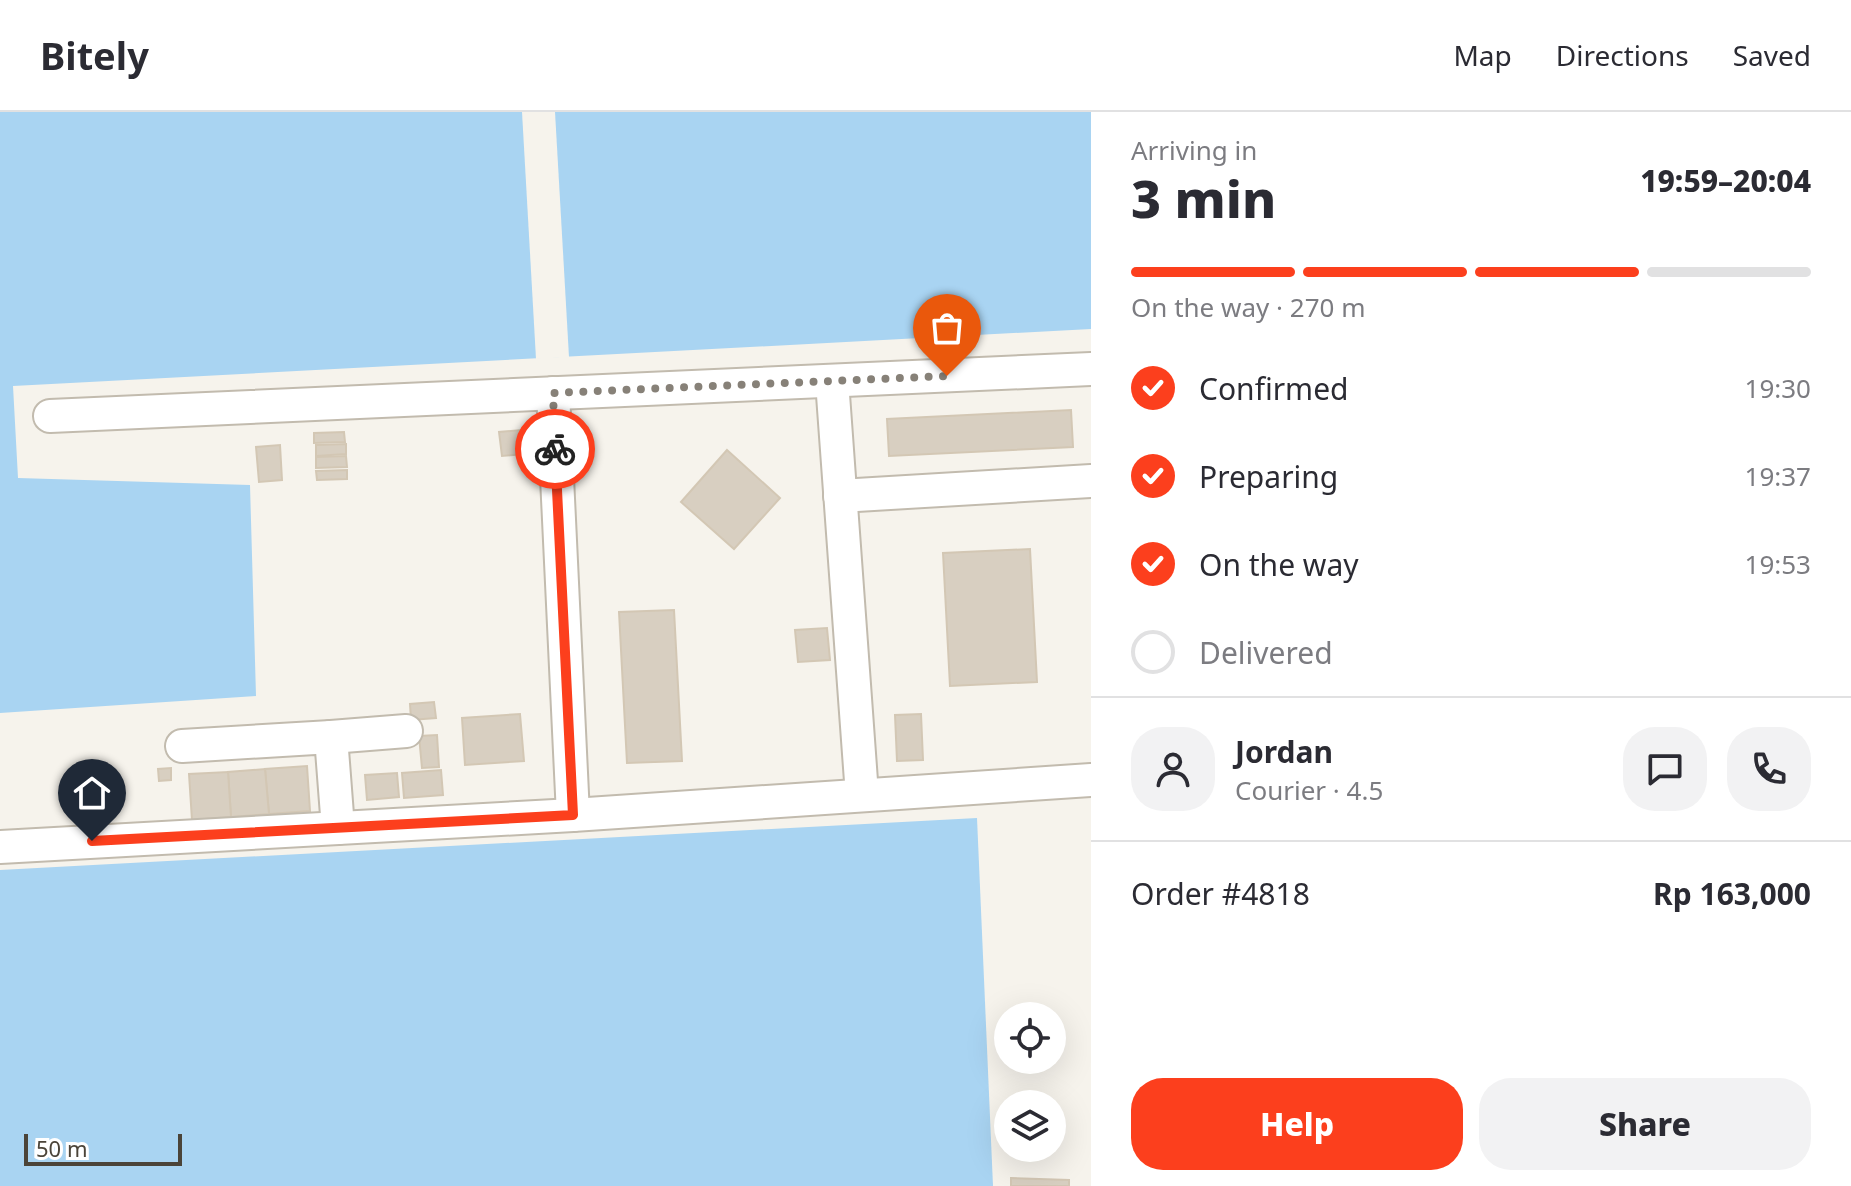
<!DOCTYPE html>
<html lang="en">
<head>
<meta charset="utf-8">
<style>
	body { margin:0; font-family:"Noto Sans",sans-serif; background:#f2f2f3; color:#2b2b33; height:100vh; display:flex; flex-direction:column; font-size:30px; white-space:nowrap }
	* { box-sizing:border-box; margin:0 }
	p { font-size:26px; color:#7c7c81 }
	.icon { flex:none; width:44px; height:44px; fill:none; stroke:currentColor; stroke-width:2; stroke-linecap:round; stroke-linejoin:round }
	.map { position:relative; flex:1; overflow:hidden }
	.sheet { display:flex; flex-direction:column; background:#fff; width:760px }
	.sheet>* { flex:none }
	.buttons { position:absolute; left:994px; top:890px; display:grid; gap:16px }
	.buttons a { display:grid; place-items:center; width:72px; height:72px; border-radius:50%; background:#fff; box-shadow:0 8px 32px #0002; font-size:40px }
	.scale { position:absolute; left:24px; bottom:20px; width:158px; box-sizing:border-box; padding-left:8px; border:4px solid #4b4439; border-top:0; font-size:22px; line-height:28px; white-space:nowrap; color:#4b4439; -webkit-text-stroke:6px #fff; paint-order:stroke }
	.pin { position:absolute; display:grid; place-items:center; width:68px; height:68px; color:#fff; margin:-82px -34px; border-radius:50% 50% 50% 0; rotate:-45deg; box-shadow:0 0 8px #0007 }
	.pin .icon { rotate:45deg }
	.courier { position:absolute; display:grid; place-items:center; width:80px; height:80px; margin:-40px; border:6px solid #fc3f1d; border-radius:50%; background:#fff; color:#222; box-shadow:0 2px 10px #0007 }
	.summary em { font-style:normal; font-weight:800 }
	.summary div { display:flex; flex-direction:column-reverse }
	.summary { display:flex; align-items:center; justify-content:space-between; height:136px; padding:0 40px }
	h1 { font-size:52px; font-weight:800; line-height:60px }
	.bar { display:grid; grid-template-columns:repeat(4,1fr); gap:12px 8px; align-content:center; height:96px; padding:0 40px }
	.bar i { height:10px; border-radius:6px; background:#e1e1e2 }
	.bar .current { background:#fc3f1d }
	.bar p { grid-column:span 4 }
	.line { display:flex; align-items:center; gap:20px; padding:0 40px; border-top:2px solid #e1e1e2 }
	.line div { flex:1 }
	.round { display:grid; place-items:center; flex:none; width:84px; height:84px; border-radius:32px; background:#f2f2f3 }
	ol { padding:0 40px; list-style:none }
	li { display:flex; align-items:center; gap:24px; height:88px }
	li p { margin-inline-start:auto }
	li .icon { padding:8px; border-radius:50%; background:#fc3f1d; color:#fff; stroke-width:4 }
	li:last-child { color:#7c7c81 }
	li i { width:44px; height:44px; border:4px solid #e1e1e2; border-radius:50% }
	.button { display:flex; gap:16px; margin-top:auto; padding:16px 40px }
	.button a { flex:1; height:92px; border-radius:32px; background:#fc3f1d; color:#fff; font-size:32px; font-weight:800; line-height:92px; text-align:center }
	.button a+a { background:#f2f2f3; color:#2b2b33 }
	header { display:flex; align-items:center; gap:48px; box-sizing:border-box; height:112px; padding:0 40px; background:#fff; border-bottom:2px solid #e1e1e2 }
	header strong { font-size:38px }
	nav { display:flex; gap:44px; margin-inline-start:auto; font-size:28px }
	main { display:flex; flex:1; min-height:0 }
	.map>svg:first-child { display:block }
	.water { fill:#a9d4f2 }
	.pier { fill:#f6f3ec }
	.building { fill:#d8cfc1; stroke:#d3c7b4; stroke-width:2 }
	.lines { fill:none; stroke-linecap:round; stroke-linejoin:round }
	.minor-casing { stroke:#c2bbae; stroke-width:36 }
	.minor { stroke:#fff; stroke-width:32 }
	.done { stroke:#878178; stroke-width:8; stroke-dasharray:0 14.4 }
	.route { stroke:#fc3f1d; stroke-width:10 }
</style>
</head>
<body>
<header>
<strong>Bitely</strong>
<nav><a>Map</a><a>Directions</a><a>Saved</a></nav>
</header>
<main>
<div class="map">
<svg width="1091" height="1074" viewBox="0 0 1091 1074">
	<rect width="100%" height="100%" fill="#f6f3ec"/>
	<g class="water">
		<polygon points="0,0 1091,0 1091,217 13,274 18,366 250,373 256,584 0,601"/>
		<polygon points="977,706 993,1074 0,1074 0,758"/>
	</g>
	<polygon class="pier" points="522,0 555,0 569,245 536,247"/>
	<g class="building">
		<polygon points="1071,298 1073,335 889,344 887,307"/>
		<polygon points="521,318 523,342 502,344 499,320"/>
		<polygon points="344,320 345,330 314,331 314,321"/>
		<polygon points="346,332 346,342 316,344 316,333"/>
		<polygon points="280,333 282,368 259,370 256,335"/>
		<polygon points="727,338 780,386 734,437 681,390"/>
		<polygon points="346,344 347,355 316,356 316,345"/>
		<polygon points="347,358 347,367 317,368 316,359"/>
		<polygon points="1030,437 1037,570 950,574 943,441"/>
		<polygon points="674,498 682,649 627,651 619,500"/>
		<polygon points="827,516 830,548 798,550 795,518"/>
		<polygon points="434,590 436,606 411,608 410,592"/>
		<polygon points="520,602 524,649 465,653 462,606"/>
		<polygon points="921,602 923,648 897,649 895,603"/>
		<polygon points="437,623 439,655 422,656 419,624"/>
		<polygon points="307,654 310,699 269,702 265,657"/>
		<polygon points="171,656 171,668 159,669 158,657"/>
		<polygon points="265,657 269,702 231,705 228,660"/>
		<polygon points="441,658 443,683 404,686 402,661"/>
		<polygon points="228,660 231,705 192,708 189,662"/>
		<polygon points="397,661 399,685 367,688 365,663"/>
		<polygon points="1011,1066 1069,1068 1069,1074 1011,1074"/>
	</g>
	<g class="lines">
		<defs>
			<g id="minor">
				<polyline points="832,269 862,683"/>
				<polyline points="553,281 573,703"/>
				<polyline points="50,304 1091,257"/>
				<polyline points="840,384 1091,369"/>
				<polyline points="331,625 406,619"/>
				<polyline points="182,634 331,625 338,716"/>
				<polyline points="0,735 573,703 1091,668"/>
			</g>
		</defs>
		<use href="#minor" class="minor-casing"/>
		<use href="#minor" class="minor"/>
	</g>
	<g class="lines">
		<polyline class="done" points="555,337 553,281 947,264"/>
		<polyline class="route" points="92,729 573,703 555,337"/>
	</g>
</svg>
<div class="buttons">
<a><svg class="icon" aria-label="locate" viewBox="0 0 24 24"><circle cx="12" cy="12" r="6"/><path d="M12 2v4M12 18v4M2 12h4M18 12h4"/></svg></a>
<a><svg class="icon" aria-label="layers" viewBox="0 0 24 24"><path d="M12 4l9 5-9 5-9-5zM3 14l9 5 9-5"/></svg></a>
</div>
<div class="scale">50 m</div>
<div class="pin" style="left:947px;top:264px;background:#ea580c"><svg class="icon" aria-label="bag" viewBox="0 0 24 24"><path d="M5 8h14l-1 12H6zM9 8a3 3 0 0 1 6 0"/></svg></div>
<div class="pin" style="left:92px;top:729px;background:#1f2937"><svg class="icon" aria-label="home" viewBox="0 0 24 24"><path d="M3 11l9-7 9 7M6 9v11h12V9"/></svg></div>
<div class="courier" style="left:555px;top:337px"><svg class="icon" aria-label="bike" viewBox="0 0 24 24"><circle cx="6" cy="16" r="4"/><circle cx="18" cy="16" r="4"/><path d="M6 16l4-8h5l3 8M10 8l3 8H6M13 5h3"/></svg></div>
</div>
<section class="sheet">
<div class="summary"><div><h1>3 min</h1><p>Arriving in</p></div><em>19:59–20:04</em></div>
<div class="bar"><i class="current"></i><i class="current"></i><i class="current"></i><i></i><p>On the way · 270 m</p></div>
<ol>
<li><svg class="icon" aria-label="check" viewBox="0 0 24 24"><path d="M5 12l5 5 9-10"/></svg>Confirmed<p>19:30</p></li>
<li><svg class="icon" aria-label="check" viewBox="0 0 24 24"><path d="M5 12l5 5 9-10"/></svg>Preparing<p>19:37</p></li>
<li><svg class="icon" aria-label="check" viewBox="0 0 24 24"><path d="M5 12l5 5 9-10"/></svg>On the way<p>19:53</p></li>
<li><i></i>Delivered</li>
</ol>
<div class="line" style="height:144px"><a class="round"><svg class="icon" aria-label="person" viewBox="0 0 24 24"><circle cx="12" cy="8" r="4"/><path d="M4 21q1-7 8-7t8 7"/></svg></a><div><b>Jordan</b><p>Courier · 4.5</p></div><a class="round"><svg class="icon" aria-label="chat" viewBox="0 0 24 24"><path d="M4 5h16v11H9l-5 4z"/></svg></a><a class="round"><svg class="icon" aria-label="phone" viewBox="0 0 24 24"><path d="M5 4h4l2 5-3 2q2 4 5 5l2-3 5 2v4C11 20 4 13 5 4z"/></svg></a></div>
<div class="line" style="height:104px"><div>Order #4818</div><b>Rp 163,000</b></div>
<div class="button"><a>Help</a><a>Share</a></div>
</section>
</main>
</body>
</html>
